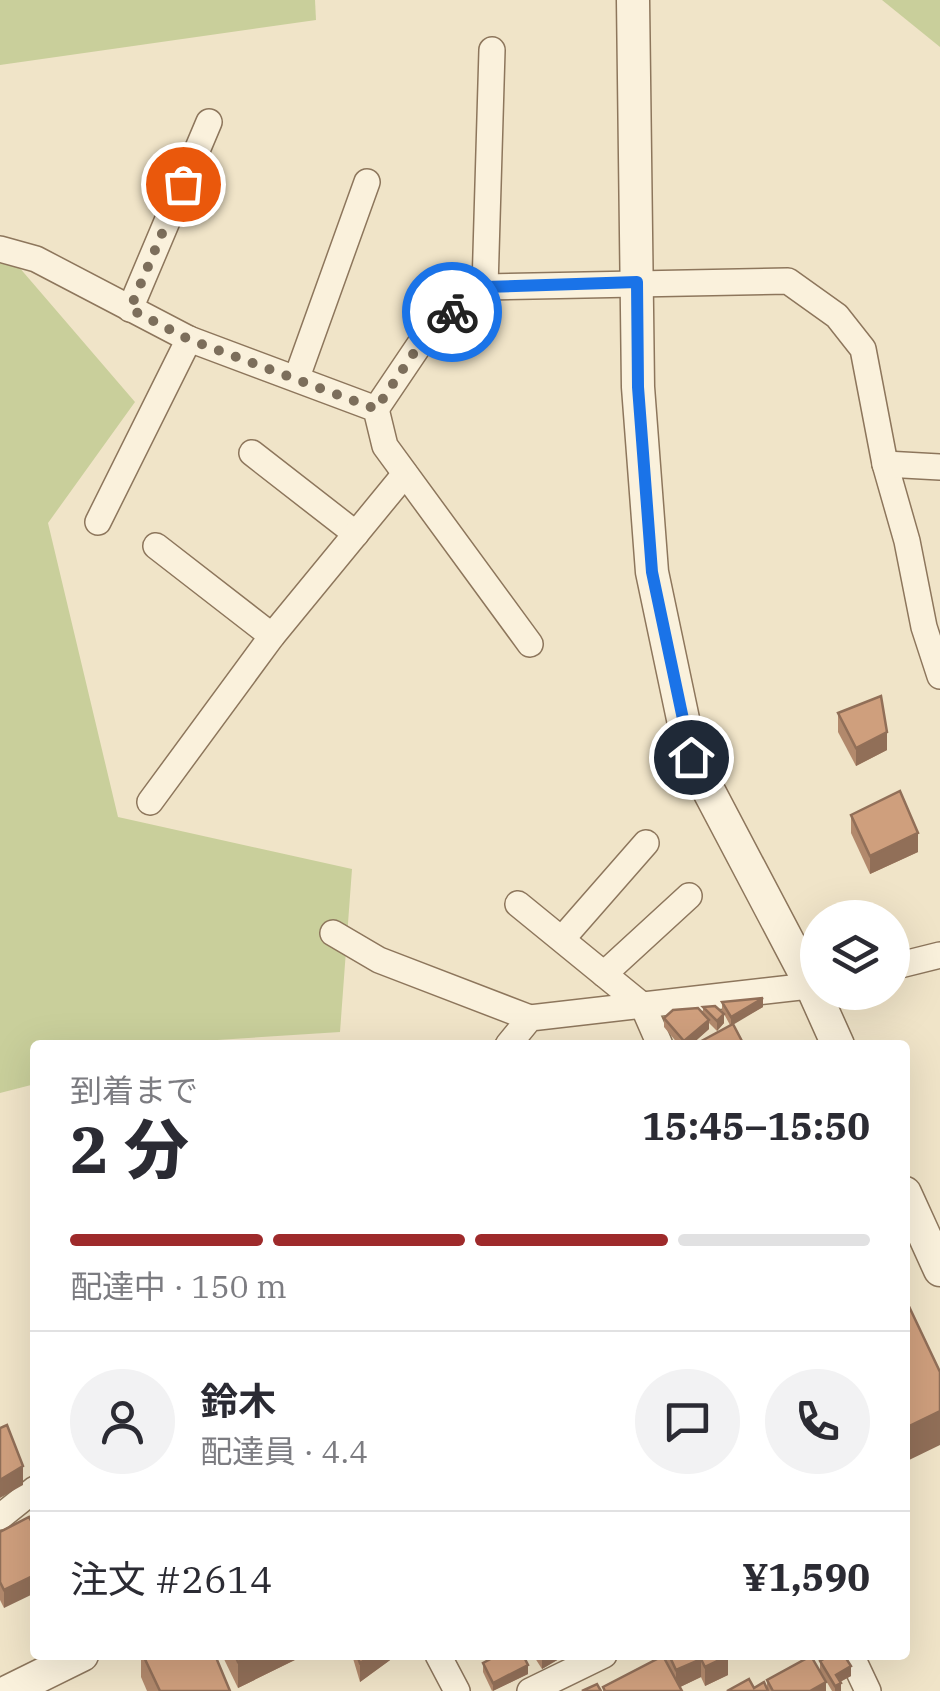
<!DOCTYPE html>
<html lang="ja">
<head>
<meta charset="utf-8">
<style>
	body { margin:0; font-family:"IBM Plex Serif","Noto Sans JP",serif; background:#f2f2f3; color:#2b2b33; height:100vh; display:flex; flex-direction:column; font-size:38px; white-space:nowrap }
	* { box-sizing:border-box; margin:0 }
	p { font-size:32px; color:#7c7c81 }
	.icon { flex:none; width:55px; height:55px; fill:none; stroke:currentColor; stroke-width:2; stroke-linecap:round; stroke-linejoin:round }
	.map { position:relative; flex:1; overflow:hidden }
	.drawer { position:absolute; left:30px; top:1040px; width:880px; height:620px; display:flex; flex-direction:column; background:#fff; border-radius:10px; box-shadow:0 10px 40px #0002 }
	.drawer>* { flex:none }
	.tools { position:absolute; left:800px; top:900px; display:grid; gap:20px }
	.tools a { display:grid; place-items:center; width:110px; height:110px; border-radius:50%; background:#fff; box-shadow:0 10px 40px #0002; font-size:50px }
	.pin { position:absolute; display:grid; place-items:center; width:85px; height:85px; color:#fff; margin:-42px; border:5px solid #fff; border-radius:50%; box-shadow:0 2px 10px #0007 }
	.courier { position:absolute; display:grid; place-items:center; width:100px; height:100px; margin:-50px; border:8px solid #1a73e8; border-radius:50%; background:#fff; color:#222; box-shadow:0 2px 12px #0007 }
	.summary em { font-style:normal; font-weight:800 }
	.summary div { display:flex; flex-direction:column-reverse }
	.summary { display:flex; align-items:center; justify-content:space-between; height:170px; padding:0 40px }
	h1 { font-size:65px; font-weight:800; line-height:75px }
	.bar { display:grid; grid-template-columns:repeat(4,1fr); gap:15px 10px; align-content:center; height:120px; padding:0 40px }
	.bar i { height:12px; border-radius:8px; background:#e1e1e2 }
	.bar .active { background:#9e2a2b }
	.bar p { grid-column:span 4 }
	.line { display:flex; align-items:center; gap:25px; padding:0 40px; border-top:2px solid #e1e1e2 }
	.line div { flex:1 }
	.round { display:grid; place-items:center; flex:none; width:105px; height:105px; border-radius:52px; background:#f2f2f3 }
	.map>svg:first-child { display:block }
	.green { fill:#c9cf9b }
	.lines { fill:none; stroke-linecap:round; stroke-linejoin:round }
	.minor-casing { stroke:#8d765c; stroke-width:28 }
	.tertiary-casing { stroke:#8d765c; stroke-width:35 }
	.minor { stroke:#faf1dc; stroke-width:25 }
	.tertiary { stroke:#faf1dc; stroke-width:32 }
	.wall { fill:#b2896c }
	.shaded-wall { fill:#916f58 }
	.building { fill:#cf9f7d; stroke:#916f58; stroke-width:2.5 }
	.done { stroke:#7c6e5b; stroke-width:10; stroke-dasharray:0 18 }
	.route { stroke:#1a73e8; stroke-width:12 }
</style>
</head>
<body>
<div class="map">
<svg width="940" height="1691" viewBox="0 0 940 1691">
	<rect width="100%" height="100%" fill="#f0e4c8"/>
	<g class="green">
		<polygon points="0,0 315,0 316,20 0,65"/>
		<polygon points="882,0 940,0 940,47"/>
		<polygon points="0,245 135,402 48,523 118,817 352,869 340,1032 202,1041 187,1045 35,1045 35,1084 0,1093"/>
	</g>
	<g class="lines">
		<defs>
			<g id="minor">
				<polyline points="0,249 36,259 189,339 376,409 385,446 530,644"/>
				<polyline points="485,287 492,50"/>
				<polyline points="130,309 209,122"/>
				<polyline points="297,377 367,182"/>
				<polyline points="376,409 432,326 485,287 788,281 837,316 863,349 885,464 907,541 924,627 940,676"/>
				<polyline points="252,453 356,534"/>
				<polyline points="885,464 940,467"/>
				<polyline points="98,522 189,339"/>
				<polyline points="156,546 272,636"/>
				<polyline points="150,802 272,636 405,474"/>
				<polyline points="518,904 643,1006 660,1045"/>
				<polyline points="333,933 379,960 530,1018"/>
				<polyline points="562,939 646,843"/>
				<polyline points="892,967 940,955"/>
				<polyline points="604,974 689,896"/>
				<polyline points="508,1045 530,1018 818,985"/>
				<polyline points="0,1517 35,1489"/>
				<polyline points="438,1655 457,1691"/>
				<polyline points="851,1655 868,1691"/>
				<polyline points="530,1691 604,1655"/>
			</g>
			<g id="tertiary">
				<polyline points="633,0 638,387 652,572 691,757 812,987 838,1045"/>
				<polyline points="905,1193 940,1270"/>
				<polyline points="9,1691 82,1655"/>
			</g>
		</defs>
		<use href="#minor" class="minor-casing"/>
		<use href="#tertiary" class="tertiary-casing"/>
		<use href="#minor" class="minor"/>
		<use href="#tertiary" class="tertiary"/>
	</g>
	<g class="wall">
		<polygon points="838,713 887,750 856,766 838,732"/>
		<polygon points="851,815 918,852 870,874 851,833"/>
		<polygon points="722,1002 763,1007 730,1025 724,1014 724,1023 717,1031 709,1023 709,1029 691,1045 679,1045 664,1027 664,1018 703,1013 703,1007 722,1012"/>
		<polygon points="35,1528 4,1608 0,1600 0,1532"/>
		<polygon points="141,1655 215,1655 230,1691 147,1691 141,1677"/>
		<polygon points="222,1655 303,1655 303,1656 238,1688"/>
		<polygon points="352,1655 397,1655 360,1682"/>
		<polygon points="533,1655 564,1655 564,1656 542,1669"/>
		<polygon points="660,1655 728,1655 728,1675 705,1686 701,1677 680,1687 682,1691 603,1691 603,1687 661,1657"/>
		<polygon points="820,1661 851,1676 840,1682 841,1691 832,1691 822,1674 826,1691 727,1691 754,1688 767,1689 767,1680 820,1670"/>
		<polygon points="483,1663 528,1674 492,1691 483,1672"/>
	</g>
	<g class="shaded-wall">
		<polygon points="887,732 887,750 856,766 856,748"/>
		<polygon points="918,833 918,852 870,874 870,856"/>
		<polygon points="763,998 763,1007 731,1026 731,1017"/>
		<polygon points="724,1014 724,1023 717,1031 717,1021"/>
		<polygon points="709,1020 709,1029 691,1045 684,1045 684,1041"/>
		<polygon points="940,1411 940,1445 905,1462 905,1428"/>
		<polygon points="23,1466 23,1485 0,1498 0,1480"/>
		<polygon points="35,1575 35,1593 4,1608 4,1590"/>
		<polygon points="252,1655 303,1655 303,1656 238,1688 238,1662"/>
		<polygon points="372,1655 397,1655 360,1682 360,1663"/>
		<polygon points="550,1655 564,1655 564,1656 542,1669 542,1660"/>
		<polygon points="728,1656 728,1675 705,1686 705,1667"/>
		<polygon points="701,1659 701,1677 676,1689 676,1670"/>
		<polygon points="528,1665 528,1674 493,1691 493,1683"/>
		<polygon points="851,1666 851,1676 836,1684 836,1675"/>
		<polygon points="826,1682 826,1691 810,1691"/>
		<polygon points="841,1683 841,1691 835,1691 835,1686"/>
	</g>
	<g class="building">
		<polygon points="881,696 887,732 856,748 838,713"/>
		<polygon points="900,791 918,833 870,856 851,815"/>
		<polygon points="763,998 731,1017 722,1002"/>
		<polygon points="715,1006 724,1014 717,1021 703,1007"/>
		<polygon points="698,1008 709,1020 684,1041 664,1018 673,1010"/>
		<polygon points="733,1024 744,1045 694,1045"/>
		<polygon points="905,1298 940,1372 940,1411 905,1428"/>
		<polygon points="7,1425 23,1466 0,1480 0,1428"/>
		<polygon points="29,1517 35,1528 35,1575 4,1590 0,1582 0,1532"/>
		<polygon points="143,1655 215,1655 230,1691 160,1691"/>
		<polygon points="235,1655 252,1655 238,1662"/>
		<polygon points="357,1655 372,1655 360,1663"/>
		<polygon points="498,1655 523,1655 528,1665 493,1683 483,1663"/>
		<polygon points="669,1655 728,1655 728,1656 705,1667 701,1659 676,1670"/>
		<polygon points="831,1655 844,1655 851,1666 836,1675 841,1683 835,1686 820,1661"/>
		<polygon points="663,1656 682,1691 605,1691 603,1687"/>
		<polygon points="811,1656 826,1682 810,1691 773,1691 767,1680"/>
		<polygon points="749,1679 754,1688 764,1682 768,1691 727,1691"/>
		<polygon points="597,1684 601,1691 582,1691"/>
	</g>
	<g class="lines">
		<polyline class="done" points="183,184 130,309 188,339 376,409 432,326 452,312"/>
		<polyline class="route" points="452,312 485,287 637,282 638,387 652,572 691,757"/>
	</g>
</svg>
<div class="tools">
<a><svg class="icon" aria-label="layers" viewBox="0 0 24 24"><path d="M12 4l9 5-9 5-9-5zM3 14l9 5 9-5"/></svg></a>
</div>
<div class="pin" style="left:183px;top:184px;background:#ea580c"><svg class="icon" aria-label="bag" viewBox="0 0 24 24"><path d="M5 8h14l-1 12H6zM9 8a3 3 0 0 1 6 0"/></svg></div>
<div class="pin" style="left:691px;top:757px;background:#1f2937"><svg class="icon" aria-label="home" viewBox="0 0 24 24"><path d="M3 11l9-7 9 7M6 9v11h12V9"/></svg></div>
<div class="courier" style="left:452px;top:312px"><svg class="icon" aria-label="bike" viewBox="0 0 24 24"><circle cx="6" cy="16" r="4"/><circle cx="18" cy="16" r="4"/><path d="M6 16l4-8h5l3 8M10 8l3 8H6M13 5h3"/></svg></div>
<section class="drawer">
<div class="summary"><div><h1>2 分</h1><p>到着まで</p></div><em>15:45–15:50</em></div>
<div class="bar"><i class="active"></i><i class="active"></i><i class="active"></i><i></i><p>配達中 · 150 m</p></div>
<div class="line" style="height:180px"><a class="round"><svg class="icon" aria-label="person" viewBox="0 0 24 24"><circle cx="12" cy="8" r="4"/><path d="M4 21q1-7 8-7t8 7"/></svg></a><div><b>鈴木</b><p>配達員 · 4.4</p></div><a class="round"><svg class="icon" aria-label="chat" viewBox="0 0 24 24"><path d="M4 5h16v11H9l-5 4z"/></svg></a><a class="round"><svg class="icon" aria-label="phone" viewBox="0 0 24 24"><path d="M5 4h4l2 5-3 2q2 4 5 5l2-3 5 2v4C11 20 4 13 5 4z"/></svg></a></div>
<div class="line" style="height:130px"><div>注文 #2614</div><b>¥1,590</b></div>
</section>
</div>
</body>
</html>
